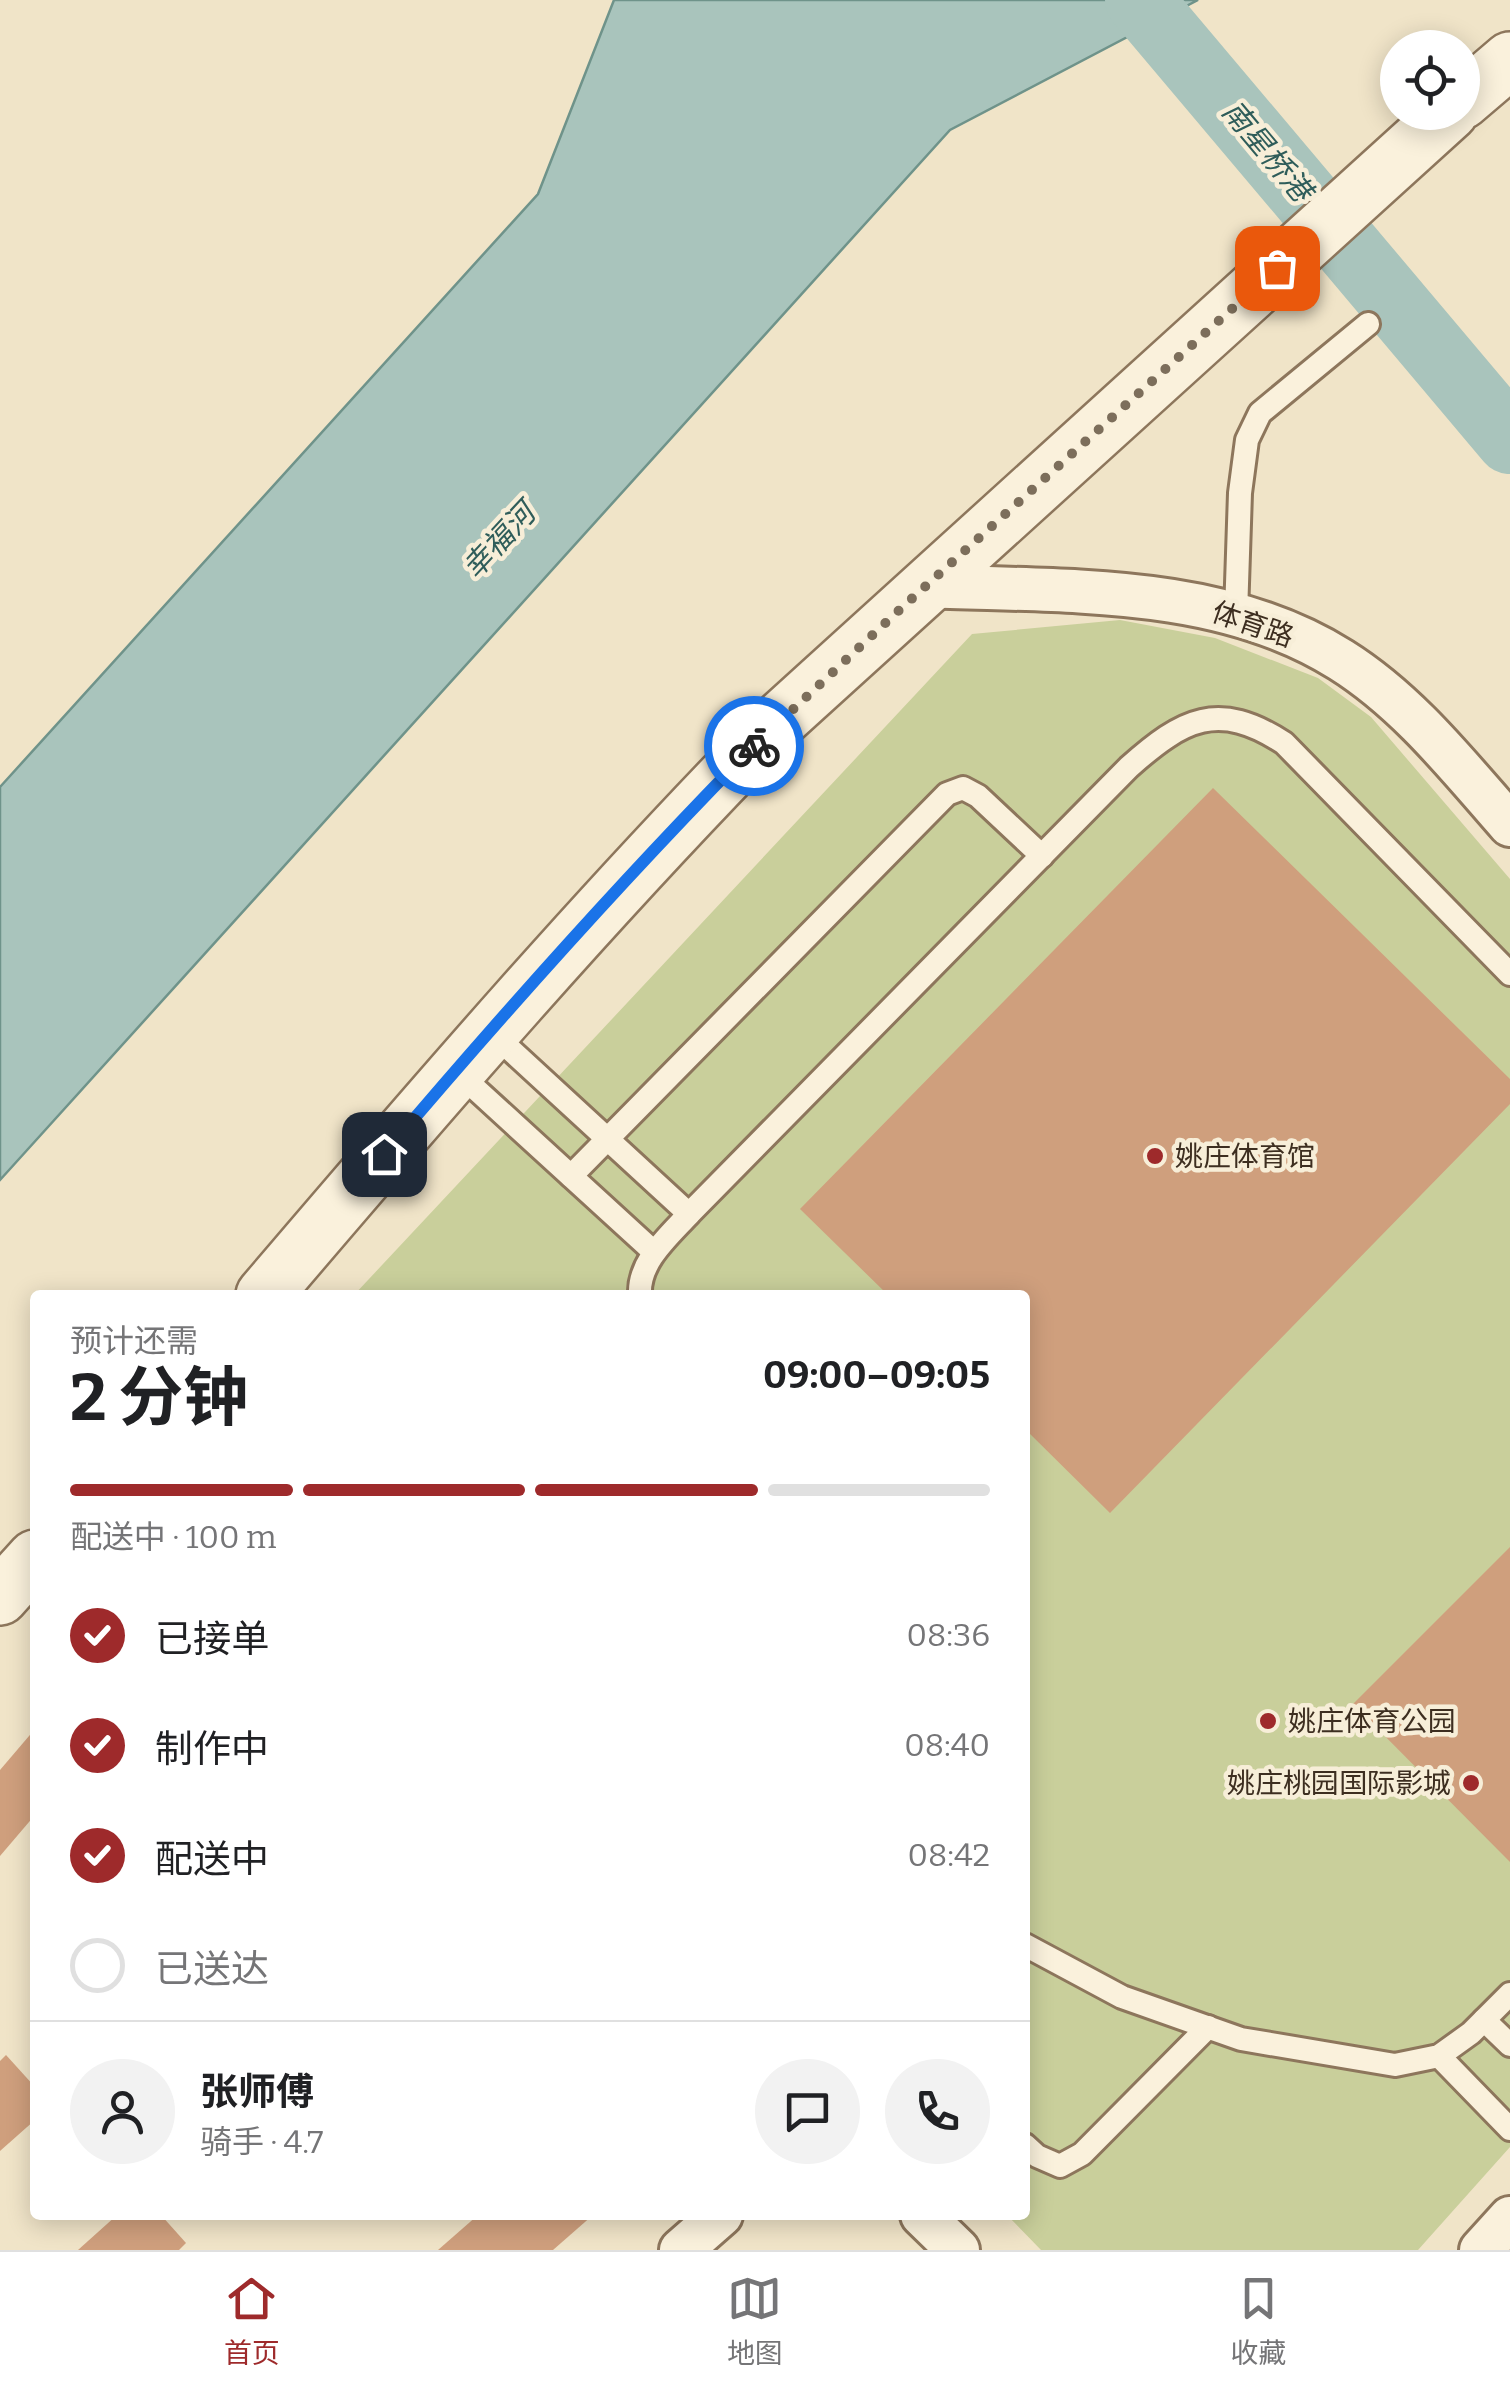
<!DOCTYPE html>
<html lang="zh">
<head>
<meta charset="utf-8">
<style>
	body { margin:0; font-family:Bitter,"Noto Sans SC",serif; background:#f2f2f2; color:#202124; height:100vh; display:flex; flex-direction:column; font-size:38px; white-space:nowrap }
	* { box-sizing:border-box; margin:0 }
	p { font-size:32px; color:#757577 }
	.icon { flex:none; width:55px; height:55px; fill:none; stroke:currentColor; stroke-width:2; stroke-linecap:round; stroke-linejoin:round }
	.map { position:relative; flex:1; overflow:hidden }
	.panel { position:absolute; left:30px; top:1290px; width:1000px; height:930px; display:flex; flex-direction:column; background:#fff; border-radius:10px; box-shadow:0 5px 25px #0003 }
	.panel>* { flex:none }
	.tools { position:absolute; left:1380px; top:30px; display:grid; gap:20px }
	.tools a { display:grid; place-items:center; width:100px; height:100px; border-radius:50%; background:#fff; box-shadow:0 5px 25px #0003; font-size:50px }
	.pin { position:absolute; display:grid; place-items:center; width:85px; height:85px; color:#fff; margin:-42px; border-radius:20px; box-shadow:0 5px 15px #0006 }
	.courier { position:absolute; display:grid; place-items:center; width:100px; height:100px; margin:-50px; border:8px solid #1a73e8; border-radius:50%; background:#fff; color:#222; box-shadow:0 2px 12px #0007 }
	.head em { font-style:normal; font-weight:700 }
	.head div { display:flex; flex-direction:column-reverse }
	.head { display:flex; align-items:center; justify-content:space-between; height:170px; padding:0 40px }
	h1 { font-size:65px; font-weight:700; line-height:75px }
	.bar { display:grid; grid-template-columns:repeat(4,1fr); gap:15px 10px; align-content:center; height:120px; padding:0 40px }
	.bar i { height:12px; border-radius:8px; background:#e0e0e0 }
	.bar .selected { background:#9e2a2b }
	.bar p { grid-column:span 4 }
	.line { display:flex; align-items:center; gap:25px; padding:0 40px; border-top:2px solid #e0e0e0 }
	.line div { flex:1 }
	.round { display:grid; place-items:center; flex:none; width:105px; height:105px; border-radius:52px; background:#f2f2f2 }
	ol { padding:0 40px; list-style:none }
	li { display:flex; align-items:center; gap:30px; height:110px }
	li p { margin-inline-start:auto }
	li .icon { padding:10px; border-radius:50%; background:#9e2a2b; color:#fff; stroke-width:4 }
	li:last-child { color:#757577 }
	li i { width:55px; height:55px; border:5px solid #e0e0e0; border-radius:50% }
	.tabs { display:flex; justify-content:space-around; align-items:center; height:140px; border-top:2px solid #e0e0e0; background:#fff; font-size:28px; color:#757577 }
	.tabs a { display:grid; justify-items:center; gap:5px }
	.tabs .selected { color:#9e2a2b }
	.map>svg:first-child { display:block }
	.green { fill:#c9cf9b }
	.water { fill:#a9c4bc; stroke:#6f938a; stroke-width:2.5 }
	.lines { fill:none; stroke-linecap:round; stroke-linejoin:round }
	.river { stroke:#a9c4bc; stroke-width:68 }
	.building { fill:#cf9f7d }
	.service-casing { stroke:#8d765c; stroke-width:28 }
	.minor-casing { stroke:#8d765c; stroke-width:48 }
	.tertiary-casing { stroke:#8d765c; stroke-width:60 }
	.service { stroke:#faf1dc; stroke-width:22 }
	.minor { stroke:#faf1dc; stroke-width:42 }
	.tertiary { stroke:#faf1dc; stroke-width:55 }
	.done { stroke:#7c6e5b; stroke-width:10; stroke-dasharray:0 18 }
	.route { stroke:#1a73e8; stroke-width:12 }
	.poi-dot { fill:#9e2a2b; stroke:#f7eed8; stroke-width:4 }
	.labels { text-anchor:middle; stroke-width:9; stroke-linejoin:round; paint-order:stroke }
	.street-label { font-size:28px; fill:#3d2e20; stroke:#f7eed8 }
	.poi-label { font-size:28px; fill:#3d2e20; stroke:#f7eed8; text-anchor:start }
	.water-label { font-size:30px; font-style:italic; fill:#2f5d5a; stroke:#f7eed8 }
</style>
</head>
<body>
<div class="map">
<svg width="1510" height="2250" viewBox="0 0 1510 2250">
	<rect width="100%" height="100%" fill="#f0e4c8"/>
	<polygon class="green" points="1120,620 1215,638 1318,678 1371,717 1510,879 1510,2147 1418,2250 1041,2250 1007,2215 1025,2215 1025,1295 354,1295 972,634"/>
	<polygon class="water" points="614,0 1198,0 950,130 0,1180 0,787 538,194"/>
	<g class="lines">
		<polyline class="river" points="1139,0 1510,440"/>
	</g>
	<g class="building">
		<polygon points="1213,788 1510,1079 1510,1104 1110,1513 1025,1429 1025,1295 888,1295 800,1209"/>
		<polygon points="1510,1547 1510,1862 1353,1704"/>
		<polygon points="35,1729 35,1815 0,1856 0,1770"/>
		<polygon points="6,2055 35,2087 35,2120 0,2151 0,2061"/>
		<polygon points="117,2215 161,2215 186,2243 179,2250 78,2250"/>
		<polygon points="478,2215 593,2215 553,2250 438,2250"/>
	</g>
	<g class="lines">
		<defs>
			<g id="service">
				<polyline points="1236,614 1240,493 1247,440 1260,413 1368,324"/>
				<polyline points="490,1031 689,1214"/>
				<polyline points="455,1070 654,1252"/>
				<polyline points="571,1176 947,794 963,788 978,796 1042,856"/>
				<path d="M 640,1295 C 638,1262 668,1237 689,1214 L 1129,767 C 1183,719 1218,700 1284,743 L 1510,974"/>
				<polyline points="1025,1945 1122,1997 1241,2039 1395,2065 1439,2056 1471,2033 1510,1994"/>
				<polyline points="1484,2020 1510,2045"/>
				<polyline points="1439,2056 1510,2129"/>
				<polyline points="1025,2145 1037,2156 1060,2166 1082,2154 1208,2027"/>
			</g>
			<g id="minor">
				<path d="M 924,586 C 1063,592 1219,583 1341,660 C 1408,702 1458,766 1510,825"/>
				<polyline points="922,2215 958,2250"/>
				<polyline points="681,2250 721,2215"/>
				<polyline points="1481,2250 1510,2218"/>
			</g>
			<g id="tertiary">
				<polyline points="1462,101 1510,60"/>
				<path d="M 264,1295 C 432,1098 600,903 781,719 L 1450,112"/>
				<polyline points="0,1597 35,1558"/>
			</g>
		</defs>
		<use href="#service" class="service-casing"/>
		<use href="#minor" class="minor-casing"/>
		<use href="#tertiary" class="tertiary-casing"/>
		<use href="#service" class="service"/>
		<use href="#minor" class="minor"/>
		<use href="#tertiary" class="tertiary"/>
	</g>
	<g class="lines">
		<polyline class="done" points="754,746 896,613 1277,268"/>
		<path class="route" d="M 384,1154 C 502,1015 625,877 754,746"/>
	</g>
	<g class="poi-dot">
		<circle cx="1155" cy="1156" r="10"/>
		<circle cx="1268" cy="1721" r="10"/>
		<circle cx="1471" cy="1783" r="10"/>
	</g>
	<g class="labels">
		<g class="street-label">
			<text transform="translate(1253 624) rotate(19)" y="10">体育路</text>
		</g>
		<g class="poi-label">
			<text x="1175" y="1166">姚庄体育馆</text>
			<text x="1288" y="1731">姚庄体育公园</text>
			<text x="1451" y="1793" text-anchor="end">姚庄桃园国际影城</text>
		</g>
		<g class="water-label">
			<text transform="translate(1267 151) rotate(50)" y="10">南星桥港</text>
			<text transform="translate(499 541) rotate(-47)" y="10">幸福河</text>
		</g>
	</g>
</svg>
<div class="tools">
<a><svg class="icon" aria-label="locate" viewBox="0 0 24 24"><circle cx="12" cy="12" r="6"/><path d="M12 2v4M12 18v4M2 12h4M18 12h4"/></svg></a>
</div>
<div class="pin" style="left:1277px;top:268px;background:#ea580c"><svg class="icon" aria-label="bag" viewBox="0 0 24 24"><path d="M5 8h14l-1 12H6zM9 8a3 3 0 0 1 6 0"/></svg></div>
<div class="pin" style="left:384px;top:1154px;background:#1f2937"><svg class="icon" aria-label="home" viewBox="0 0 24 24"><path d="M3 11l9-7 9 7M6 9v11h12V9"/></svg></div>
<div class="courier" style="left:754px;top:746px"><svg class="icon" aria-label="bike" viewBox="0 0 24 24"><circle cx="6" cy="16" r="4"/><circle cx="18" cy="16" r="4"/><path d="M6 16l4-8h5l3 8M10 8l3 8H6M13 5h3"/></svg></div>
<section class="panel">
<div class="head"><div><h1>2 分钟</h1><p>预计还需</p></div><em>09:00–09:05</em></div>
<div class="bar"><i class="selected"></i><i class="selected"></i><i class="selected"></i><i></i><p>配送中 · 100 m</p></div>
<ol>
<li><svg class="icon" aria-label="check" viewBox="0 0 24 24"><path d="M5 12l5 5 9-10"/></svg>已接单<p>08:36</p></li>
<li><svg class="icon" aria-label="check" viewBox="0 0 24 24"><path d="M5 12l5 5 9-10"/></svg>制作中<p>08:40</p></li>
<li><svg class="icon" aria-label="check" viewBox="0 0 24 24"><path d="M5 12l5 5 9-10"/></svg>配送中<p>08:42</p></li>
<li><i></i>已送达</li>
</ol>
<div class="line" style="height:180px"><a class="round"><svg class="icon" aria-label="person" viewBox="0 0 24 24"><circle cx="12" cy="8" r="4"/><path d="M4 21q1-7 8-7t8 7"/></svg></a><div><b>张师傅</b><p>骑手 · 4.7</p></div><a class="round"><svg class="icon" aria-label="chat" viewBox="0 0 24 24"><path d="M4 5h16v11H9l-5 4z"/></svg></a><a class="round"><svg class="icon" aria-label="phone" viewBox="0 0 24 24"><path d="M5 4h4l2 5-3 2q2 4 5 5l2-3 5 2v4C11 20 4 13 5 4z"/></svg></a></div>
</section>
</div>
<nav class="tabs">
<a class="selected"><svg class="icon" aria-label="home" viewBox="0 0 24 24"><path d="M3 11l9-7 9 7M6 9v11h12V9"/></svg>首页</a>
<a><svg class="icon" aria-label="map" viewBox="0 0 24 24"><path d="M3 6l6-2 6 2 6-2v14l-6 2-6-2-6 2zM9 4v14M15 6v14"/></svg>地图</a>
<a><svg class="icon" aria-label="saved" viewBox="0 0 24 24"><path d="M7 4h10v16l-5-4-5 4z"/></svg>收藏</a>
</nav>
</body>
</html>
